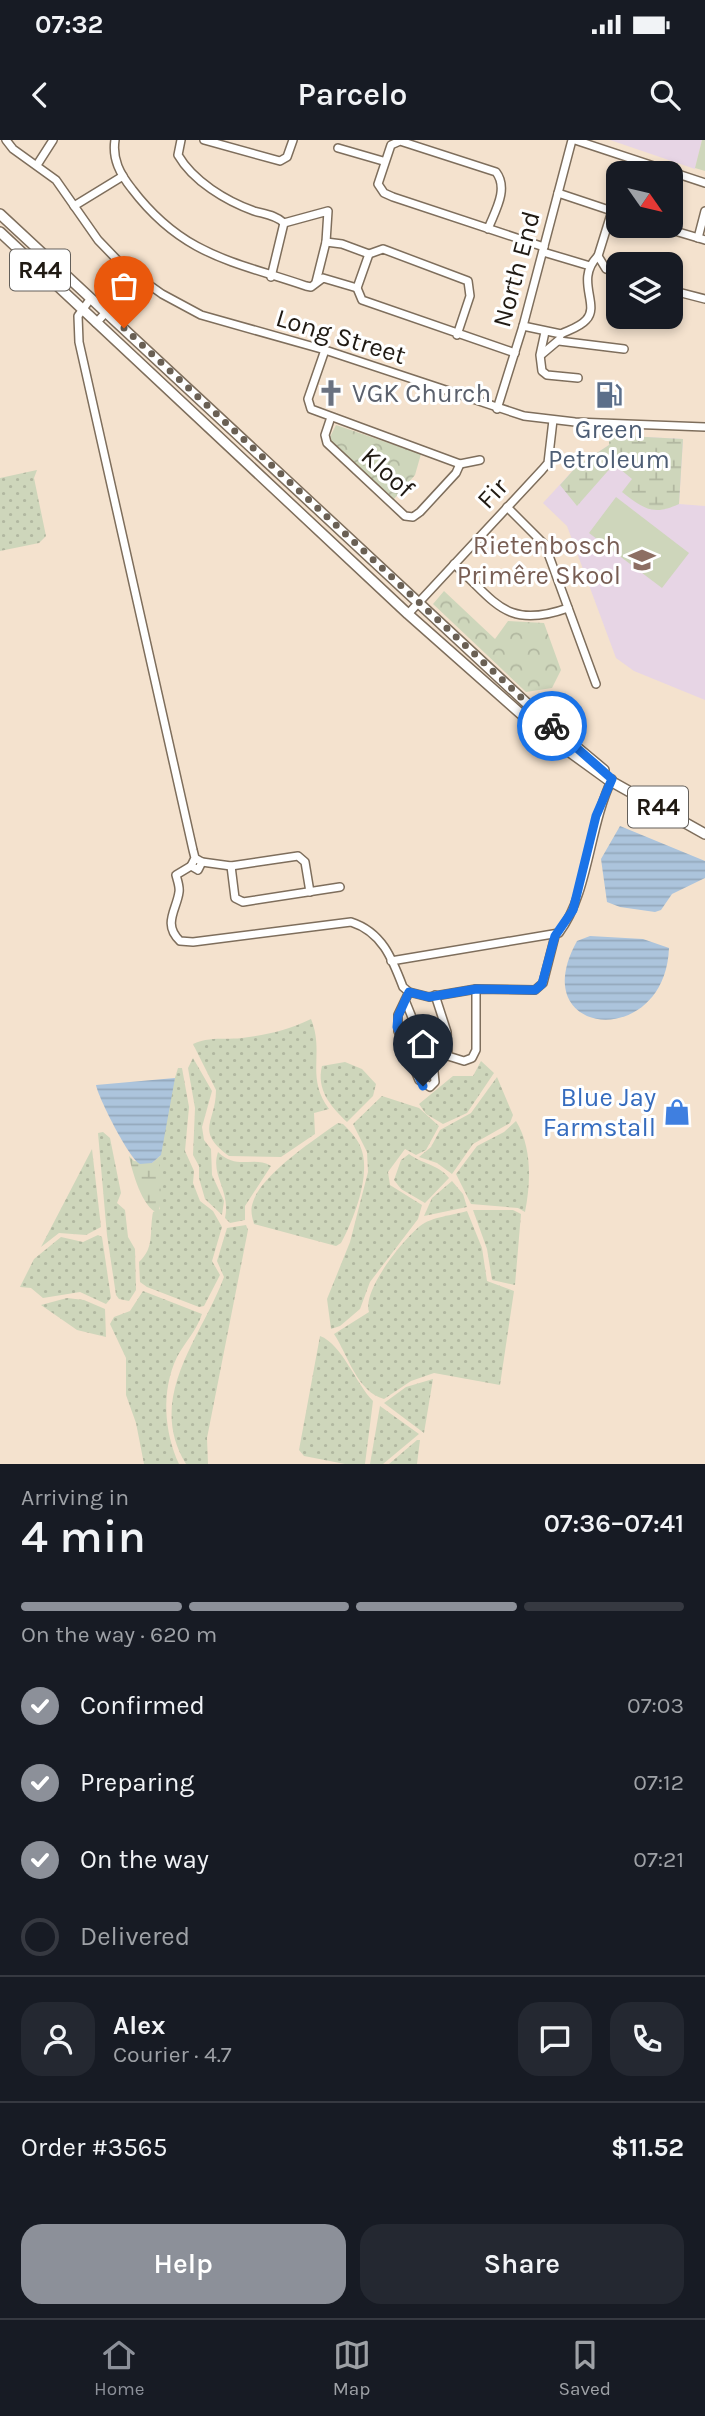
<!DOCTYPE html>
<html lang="en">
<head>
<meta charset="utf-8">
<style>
	body { margin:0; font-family:Karla,sans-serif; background:#242831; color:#f1f3f6; height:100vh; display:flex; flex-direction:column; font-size:26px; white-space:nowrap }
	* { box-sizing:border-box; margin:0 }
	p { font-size:23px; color:#9ea1a6 }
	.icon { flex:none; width:38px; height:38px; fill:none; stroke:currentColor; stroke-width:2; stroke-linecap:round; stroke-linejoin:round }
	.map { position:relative; height:1324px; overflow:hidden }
	.drawer { display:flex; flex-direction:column; background:#171b24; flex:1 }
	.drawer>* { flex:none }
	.needle { width:46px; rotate:124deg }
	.buttons { position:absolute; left:606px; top:21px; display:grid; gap:14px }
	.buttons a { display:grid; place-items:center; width:77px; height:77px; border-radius:14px; background:#171b24; box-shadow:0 4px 10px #0003; font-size:35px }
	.pin { position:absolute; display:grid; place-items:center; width:60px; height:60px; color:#fff; margin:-72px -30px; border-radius:50% 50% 50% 0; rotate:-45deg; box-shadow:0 0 7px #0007 }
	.pin .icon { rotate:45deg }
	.courier { position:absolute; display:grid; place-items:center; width:70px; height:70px; margin:-35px; border:5px solid #1a73e8; border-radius:50%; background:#fff; color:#222; box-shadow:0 2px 9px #0007 }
	.head em { font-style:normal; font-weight:600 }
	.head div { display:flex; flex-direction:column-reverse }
	.head { display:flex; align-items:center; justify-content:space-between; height:119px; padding:0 21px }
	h1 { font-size:46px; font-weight:600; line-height:52px }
	.bar { display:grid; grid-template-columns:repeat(4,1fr); gap:10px 7px; align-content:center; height:84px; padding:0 21px }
	.bar i { height:9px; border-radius:5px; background:#363941 }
	.bar .on { background:#8c9099 }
	.bar p { grid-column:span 4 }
	.line { display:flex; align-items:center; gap:18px; padding:0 21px; border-top:2px solid #363941 }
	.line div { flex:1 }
	.round { display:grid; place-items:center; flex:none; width:74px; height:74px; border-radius:21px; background:#242831 }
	ol { padding:0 21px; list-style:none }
	li { display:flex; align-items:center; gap:21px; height:77px }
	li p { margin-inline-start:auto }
	li .icon { padding:7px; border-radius:50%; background:#8c9099; color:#fff; stroke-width:4 }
	li:last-child { color:#9ea1a6 }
	li i { width:38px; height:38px; border:4px solid #363941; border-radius:50% }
	.primary-button { display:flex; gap:14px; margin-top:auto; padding:14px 21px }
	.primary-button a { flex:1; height:80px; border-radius:21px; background:#8c9099; color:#fff; font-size:28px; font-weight:600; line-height:80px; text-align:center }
	.primary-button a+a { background:#242831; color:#f1f3f6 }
	.status { display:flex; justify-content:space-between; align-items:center; height:49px; padding:0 35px; background:#171b24; direction:ltr }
	.status svg { height:19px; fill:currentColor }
	header { display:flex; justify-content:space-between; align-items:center; height:91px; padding:0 21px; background:#171b24; font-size:32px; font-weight:600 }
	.tab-bar { display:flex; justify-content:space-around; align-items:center; height:98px; border-top:2px solid #363941; background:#171b24; font-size:19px; color:#9ea1a6 }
	.tab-bar a { display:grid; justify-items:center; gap:4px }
	.tab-bar .on { color:#8c9099 }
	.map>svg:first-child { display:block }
	.education { fill:#e7d5e5 }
	.grass { fill:url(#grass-dots) }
	.wetland { fill:url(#wetland-marsh) }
	.park { fill:url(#park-crowns) }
	.pitch { fill:#ced6bb }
	.water { fill:url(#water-rules) }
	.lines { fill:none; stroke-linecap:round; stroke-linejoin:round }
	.minor-casing { stroke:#7e6e5c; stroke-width:10 }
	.major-casing { stroke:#7e6e5c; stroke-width:12 }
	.minor { stroke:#fff; stroke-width:7 }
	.major { stroke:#fff; stroke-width:9 }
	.done { stroke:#6a6054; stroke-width:7; stroke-dasharray:0 12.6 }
	.route { stroke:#1a73e8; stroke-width:9 }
	.labels { text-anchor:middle; stroke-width:6; stroke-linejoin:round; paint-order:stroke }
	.shield { fill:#fff; stroke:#635f5a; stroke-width:2 }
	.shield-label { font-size:24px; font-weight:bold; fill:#201a13 }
	.street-label { font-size:26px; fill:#201a13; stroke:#fff }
	.worship-label { font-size:26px; fill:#5b616d; stroke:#fff; text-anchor:start }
	.service-label { font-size:26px; fill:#4e5e75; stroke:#fff }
	.education-label { font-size:26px; fill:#785e54; stroke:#fff; text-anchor:end }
	.shop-label { font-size:26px; fill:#366cbe; stroke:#fff; text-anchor:end }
</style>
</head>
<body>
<div class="status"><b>07:32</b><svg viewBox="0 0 49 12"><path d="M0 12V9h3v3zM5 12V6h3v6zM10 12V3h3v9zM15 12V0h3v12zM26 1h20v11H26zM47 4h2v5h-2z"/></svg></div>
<header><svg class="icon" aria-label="back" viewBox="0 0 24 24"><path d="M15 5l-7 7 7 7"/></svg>Parcelo<svg class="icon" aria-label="search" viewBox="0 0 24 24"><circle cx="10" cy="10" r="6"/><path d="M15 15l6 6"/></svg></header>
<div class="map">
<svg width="705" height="1324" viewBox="0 0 705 1324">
	<defs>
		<pattern id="grass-dots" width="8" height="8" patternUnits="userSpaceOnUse" patternTransform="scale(1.75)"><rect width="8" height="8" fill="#ced6bb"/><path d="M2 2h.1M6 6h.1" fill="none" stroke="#b1b7a0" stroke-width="1.8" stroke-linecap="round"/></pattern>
		<pattern id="wetland-marsh" width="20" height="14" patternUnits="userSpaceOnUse" patternTransform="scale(1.75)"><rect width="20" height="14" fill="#ced6bb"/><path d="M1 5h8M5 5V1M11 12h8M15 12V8" fill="none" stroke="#b1b7a0"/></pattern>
		<pattern id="park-crowns" width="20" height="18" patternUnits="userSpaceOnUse" patternTransform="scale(1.75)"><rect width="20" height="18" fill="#ced6bb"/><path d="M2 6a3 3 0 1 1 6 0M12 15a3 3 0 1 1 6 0" fill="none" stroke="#b1b7a0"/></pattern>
		<pattern id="water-rules" width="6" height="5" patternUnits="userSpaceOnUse" patternTransform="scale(1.75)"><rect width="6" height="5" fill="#acc4dc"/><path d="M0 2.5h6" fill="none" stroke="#94a8bc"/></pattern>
	</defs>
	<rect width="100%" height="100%" fill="#f4e2ce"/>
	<g class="education">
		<polygon points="610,0 702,0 695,29"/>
		<polygon points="609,295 683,299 679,364 705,366 705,560 634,531 616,518 567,386 543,363 577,326 609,305"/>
	</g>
	<g class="grass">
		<polygon points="37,330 34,338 46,396 39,403 0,411 0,338"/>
		<path d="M 311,879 C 325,913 305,937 329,969 L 314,973 L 315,994 L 281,1017 L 229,1016 C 194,990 216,983 216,950 L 193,904 C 210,896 224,900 242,898 C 267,895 288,890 311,879 Z"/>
		<polygon points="193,918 212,951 202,987 204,1000 211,1009 212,1035 224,1061 222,1075 205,1059 199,1038 199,1026 193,1015 195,968 188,928"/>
		<polygon points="481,921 494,933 467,973 443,984 426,974 419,964 453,936 473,936"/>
		<path d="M 345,922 L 362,929 L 376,944 L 373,956 L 347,982 C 331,967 316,950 322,926 Z"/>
		<path d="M 178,928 L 182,928 L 189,967 L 185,1011 L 194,1031 L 193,1043 L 200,1061 L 213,1071 L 222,1087 L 212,1121 L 220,1135 L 204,1166 L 199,1167 L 147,1147 L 140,1142 L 139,1122 C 155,1107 149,1092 153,1072 L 160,1069 L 158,1030 L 170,954 Z"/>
		<polygon points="497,937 513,975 510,983 473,1004 452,1034 437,1023 419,1017 431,1007 440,990 471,973"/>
		<polygon points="382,956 419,968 439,986 426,1010 416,1015 405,1009 388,1032 390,1045 422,1065 418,1079 370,1142 360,1169 340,1186 331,1189 327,1159 350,1102 368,1032 367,1012 353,984"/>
		<path d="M 516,981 C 532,1007 531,1042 525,1072 L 518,1068 L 471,1064 L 456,1034 L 477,1006 L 504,992 Z"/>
		<path d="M 338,983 L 343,984 C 351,992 359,1000 362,1011 C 370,1037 354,1079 341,1103 L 336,1106 L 254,1084 C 252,1077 250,1070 253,1062 C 261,1035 315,999 338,983 Z"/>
		<polygon points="103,992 110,998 121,1053 117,1063 125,1070 128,1097 135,1109 136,1150 129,1161 119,1159 116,1155 107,1095 98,993"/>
		<polygon points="92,1009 101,1087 86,1095 59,1093 41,1107"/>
		<path d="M 218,1012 C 238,1031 253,1015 271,1026 L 245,1066 L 245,1080 L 230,1083 L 225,1078 C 231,1050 210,1036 218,1012 Z"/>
		<path d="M 409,1014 C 422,1024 438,1024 449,1038 L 425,1063 L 401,1049 L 394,1040 L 401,1020 Z"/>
		<polygon points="452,1041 463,1054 467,1067 424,1076 432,1058"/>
		<polygon points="473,1070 513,1070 521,1074 515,1145 492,1140 487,1109"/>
		<path d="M 467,1071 L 482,1108 L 487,1141 L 514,1151 L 500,1245 L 434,1233 L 411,1241 L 384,1259 C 357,1252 348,1215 334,1194 L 369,1172 C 362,1150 403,1100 420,1086 C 431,1077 454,1075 467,1071 Z"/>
		<path d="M 246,1085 L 248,1090 L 207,1298 L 208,1324 L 186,1324 C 145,1257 202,1197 224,1137 L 217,1121 L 227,1088 Z"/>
		<polygon points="98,1095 102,1097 111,1158 106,1164 80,1152 43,1158 31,1148 20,1147 34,1119 61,1097 83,1102"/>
		<path d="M 143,1151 L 202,1174 C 197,1190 185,1202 177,1217 C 161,1250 164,1292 179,1324 L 144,1324 L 136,1283 L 126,1255 L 126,1218 L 110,1184 L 114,1177 L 130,1171 Z"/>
		<polygon points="67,1158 84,1160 105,1169 106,1197 77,1190 41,1165"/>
		<path d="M 320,1196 C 342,1204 356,1244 373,1261 L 365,1324 L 345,1324 L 304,1316 L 299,1310 Z"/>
		<polygon points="433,1239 424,1293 384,1263 406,1247"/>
		<polygon points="380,1266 419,1294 383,1324 370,1324"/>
		<polygon points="417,1300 420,1300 417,1324 389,1324"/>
	</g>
	<g class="wetland">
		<path d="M 609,295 L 683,299 L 679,364 C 653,376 644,369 622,352 L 632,339 L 614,324 L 577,366 L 560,345 L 577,326 L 609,305 Z"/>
		<path d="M 161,1015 C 157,1034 165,1056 158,1073 C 142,1068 132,1031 129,1016 L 134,1021 L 152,1023 Z"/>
	</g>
	<g class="park">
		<polygon points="336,285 421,314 415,335 394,359 332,303 330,297"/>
		<polygon points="444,451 495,499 508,481 544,483 561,530 552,548 526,552 433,464"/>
	</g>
	<g class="pitch">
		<polygon points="702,0 705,0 705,31 695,28"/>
		<polygon points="616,357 689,413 662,448 589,393"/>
	</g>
	<g class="water">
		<polygon points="620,686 705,721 705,738 672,754 661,770 655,772 620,767 607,762 601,719"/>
		<path d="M 590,796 L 643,799 L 669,808 C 665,911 523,898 577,801 Z"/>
		<path d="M 175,938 L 161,1015 L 152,1023 L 140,1024 C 129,1019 98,957 96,945 Z"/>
	</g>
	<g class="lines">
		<defs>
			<g id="minor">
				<polyline points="6,0 13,9 56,40 98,100 124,127 162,154 201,175 325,210 524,276 575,282 705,287"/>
				<path d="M 115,0 C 112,19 120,34 132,49 C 183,116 233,121 306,146 L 311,147 L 323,138 L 357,148"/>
				<path d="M 181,0 L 178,15 C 193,41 226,61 254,71 C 264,74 276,75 284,83"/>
				<polyline points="204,0 280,21 287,17 293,0"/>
				<polyline points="575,0 705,43"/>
				<polyline points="338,8 383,21"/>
				<polyline points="37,25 53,0"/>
				<polyline points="558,53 618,73"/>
				<polyline points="74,66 123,36"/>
				<polyline points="612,71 598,116 606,129 618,133"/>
				<polyline points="284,83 328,71 326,102 316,142"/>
				<polyline points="658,86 705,100"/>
				<path d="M 488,89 C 495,71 509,49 496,32 L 400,1 L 391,5 L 378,44 L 384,53 L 393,57 L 544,107"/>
				<polyline points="698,98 705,71"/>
				<polyline points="326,102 342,104 369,114"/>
				<polyline points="543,112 590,126"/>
				<polyline points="271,137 284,83"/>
				<polyline points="670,150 705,159"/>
				<polyline points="91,158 78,176 79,202 193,710 195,718 202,722 198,730 191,726 195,718"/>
				<polyline points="96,183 138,138"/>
				<path d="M 523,186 L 561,194 C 569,190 580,187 586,180 C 601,165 574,140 598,116"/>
				<polyline points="545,192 540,215 542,231 547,235 578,238"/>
				<polyline points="457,195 470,156 468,141 383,109 369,114 357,148 362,160 515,213"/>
				<polyline points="559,201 624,209"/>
				<polyline points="325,210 308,259 311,269 460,324 456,333 420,372 413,377 405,376 327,303 325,295 331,277"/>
				<polyline points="541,215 560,199"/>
				<polyline points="497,269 523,186 572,0"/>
				<polyline points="460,324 480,320"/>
				<polyline points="507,367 545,405 596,544"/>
				<path d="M 454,424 C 496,462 506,490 568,468"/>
				<polyline points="408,474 542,330 548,323 553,280"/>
				<polyline points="202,722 231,726 298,716 305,722 310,752"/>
				<path d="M 191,726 L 176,735 C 177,739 180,747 179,752 C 177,769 162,784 180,801 L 193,802 L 351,782 C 382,792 392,818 403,847 L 409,852 L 429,857 L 476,849 L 535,850 L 543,843 L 555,796"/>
				<polyline points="231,726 235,758 243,762 340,747"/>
				<path d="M 391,821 L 559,793 C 589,753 589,687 612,639"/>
				<polyline points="435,855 447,892 448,916 464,921 472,918 476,910 476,849"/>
				<polyline points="405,860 434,932 435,942 430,947 419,940 398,891 398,875 409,852"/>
			</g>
			<g id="major">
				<polyline points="0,74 549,584 604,630"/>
				<polyline points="0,92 408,474 538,589 607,639 705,694"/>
			</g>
		</defs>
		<use href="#minor" class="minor-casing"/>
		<use href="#major" class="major-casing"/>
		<use href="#minor" class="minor"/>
		<use href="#major" class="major"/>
	</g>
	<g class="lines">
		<polyline class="done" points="124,188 552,586"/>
		<polyline class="route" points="423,946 397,887 398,876 409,852 429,857 476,849 535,850 542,844 555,796 573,770 596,676 612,639 552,586"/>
	</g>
	<defs>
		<symbol id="church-bare" viewBox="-9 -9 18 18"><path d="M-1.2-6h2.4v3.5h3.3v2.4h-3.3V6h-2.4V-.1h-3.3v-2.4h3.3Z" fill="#6b7280" stroke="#fff" stroke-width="2.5" paint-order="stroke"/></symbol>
		<symbol id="fuel-bare" viewBox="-9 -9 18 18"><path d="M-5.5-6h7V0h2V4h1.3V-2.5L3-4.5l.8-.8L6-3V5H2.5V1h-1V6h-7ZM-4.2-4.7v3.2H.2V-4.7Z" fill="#5c6f8a" stroke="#fff" stroke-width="2.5" paint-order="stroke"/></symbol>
		<symbol id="school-bare" viewBox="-9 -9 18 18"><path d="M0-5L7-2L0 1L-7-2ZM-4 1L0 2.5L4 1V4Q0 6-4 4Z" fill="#8d6e63" stroke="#fff" stroke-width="2.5" paint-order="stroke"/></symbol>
		<symbol id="shop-bare" viewBox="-9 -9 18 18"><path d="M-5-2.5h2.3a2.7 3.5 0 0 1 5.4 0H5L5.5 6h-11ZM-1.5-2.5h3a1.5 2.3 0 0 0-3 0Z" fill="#3f7fe0" stroke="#fff" stroke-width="2.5" paint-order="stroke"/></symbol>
	</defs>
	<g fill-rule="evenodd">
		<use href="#church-bare" x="312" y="234" width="38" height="38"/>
		<use href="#fuel-bare" x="590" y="236" width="38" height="38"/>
		<use href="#school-bare" x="623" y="401" width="38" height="38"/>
		<use href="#shop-bare" x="658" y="953" width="38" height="38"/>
	</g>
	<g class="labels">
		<g class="shield">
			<rect x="10" y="109.5" width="60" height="41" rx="5"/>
			<rect x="628" y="646.5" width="60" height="41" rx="5"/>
		</g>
		<g class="shield-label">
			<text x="40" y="138">R44</text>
			<text x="658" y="675">R44</text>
		</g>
		<g class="street-label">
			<text transform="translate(516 129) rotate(-75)" y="9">North End</text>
			<text transform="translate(341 196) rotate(17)" y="9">Long Street</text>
			<text transform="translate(388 332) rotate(42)" y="9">Kloof</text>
			<text transform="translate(492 353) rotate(-47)" y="9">Fir</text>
		</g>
		<g class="worship-label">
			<text x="352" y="262">VGK Church</text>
		</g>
		<g class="service-label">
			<text x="609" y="298">Green<tspan x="609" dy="30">Petroleum</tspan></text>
		</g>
		<g class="education-label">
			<text x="621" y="414">Rietenbosch<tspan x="621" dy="30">Primêre Skool</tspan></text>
		</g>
		<g class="shop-label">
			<text x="656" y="966">Blue Jay<tspan x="656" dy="30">Farmstall</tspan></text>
		</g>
	</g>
</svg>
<div class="buttons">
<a><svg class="needle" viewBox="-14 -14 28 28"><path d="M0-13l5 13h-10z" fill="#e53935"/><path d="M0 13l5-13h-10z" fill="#9ea1a6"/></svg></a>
<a><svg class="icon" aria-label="layers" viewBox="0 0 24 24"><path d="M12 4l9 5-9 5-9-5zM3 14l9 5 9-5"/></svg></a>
</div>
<div class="pin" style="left:124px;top:188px;background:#ea580c"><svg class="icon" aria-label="bag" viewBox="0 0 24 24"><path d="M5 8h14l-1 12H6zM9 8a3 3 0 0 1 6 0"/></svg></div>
<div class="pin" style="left:423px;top:946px;background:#1f2937"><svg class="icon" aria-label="home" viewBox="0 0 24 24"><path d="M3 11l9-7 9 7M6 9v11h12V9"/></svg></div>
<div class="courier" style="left:552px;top:586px"><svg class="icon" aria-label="bike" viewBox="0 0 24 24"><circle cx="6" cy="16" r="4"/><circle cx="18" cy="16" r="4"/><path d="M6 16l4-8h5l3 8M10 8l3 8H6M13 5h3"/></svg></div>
</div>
<section class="drawer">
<div class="head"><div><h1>4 min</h1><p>Arriving in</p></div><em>07:36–07:41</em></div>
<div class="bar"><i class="on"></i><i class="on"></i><i class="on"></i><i></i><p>On the way · 620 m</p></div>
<ol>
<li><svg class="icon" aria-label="check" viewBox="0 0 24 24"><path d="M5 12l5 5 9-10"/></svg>Confirmed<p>07:03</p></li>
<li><svg class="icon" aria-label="check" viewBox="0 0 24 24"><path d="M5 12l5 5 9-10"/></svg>Preparing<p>07:12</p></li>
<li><svg class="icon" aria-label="check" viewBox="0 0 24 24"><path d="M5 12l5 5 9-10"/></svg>On the way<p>07:21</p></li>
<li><i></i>Delivered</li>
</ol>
<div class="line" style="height:126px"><a class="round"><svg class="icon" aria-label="person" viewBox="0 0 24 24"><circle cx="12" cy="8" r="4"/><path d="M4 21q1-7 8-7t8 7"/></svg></a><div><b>Alex</b><p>Courier · 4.7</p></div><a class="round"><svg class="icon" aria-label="chat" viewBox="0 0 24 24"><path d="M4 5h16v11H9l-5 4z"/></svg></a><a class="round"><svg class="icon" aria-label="phone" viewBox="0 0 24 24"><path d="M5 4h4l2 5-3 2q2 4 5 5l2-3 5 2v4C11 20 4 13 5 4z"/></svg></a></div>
<div class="line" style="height:91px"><div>Order #3565</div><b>$11.52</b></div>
<div class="primary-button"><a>Help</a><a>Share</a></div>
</section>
<nav class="tab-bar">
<a class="on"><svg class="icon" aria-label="home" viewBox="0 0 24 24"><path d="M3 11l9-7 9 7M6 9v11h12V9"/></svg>Home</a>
<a><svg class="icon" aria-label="map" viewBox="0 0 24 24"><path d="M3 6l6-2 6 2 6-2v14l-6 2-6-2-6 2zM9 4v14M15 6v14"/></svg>Map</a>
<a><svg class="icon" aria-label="saved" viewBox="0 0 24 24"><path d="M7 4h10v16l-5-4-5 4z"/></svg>Saved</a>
</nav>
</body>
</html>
